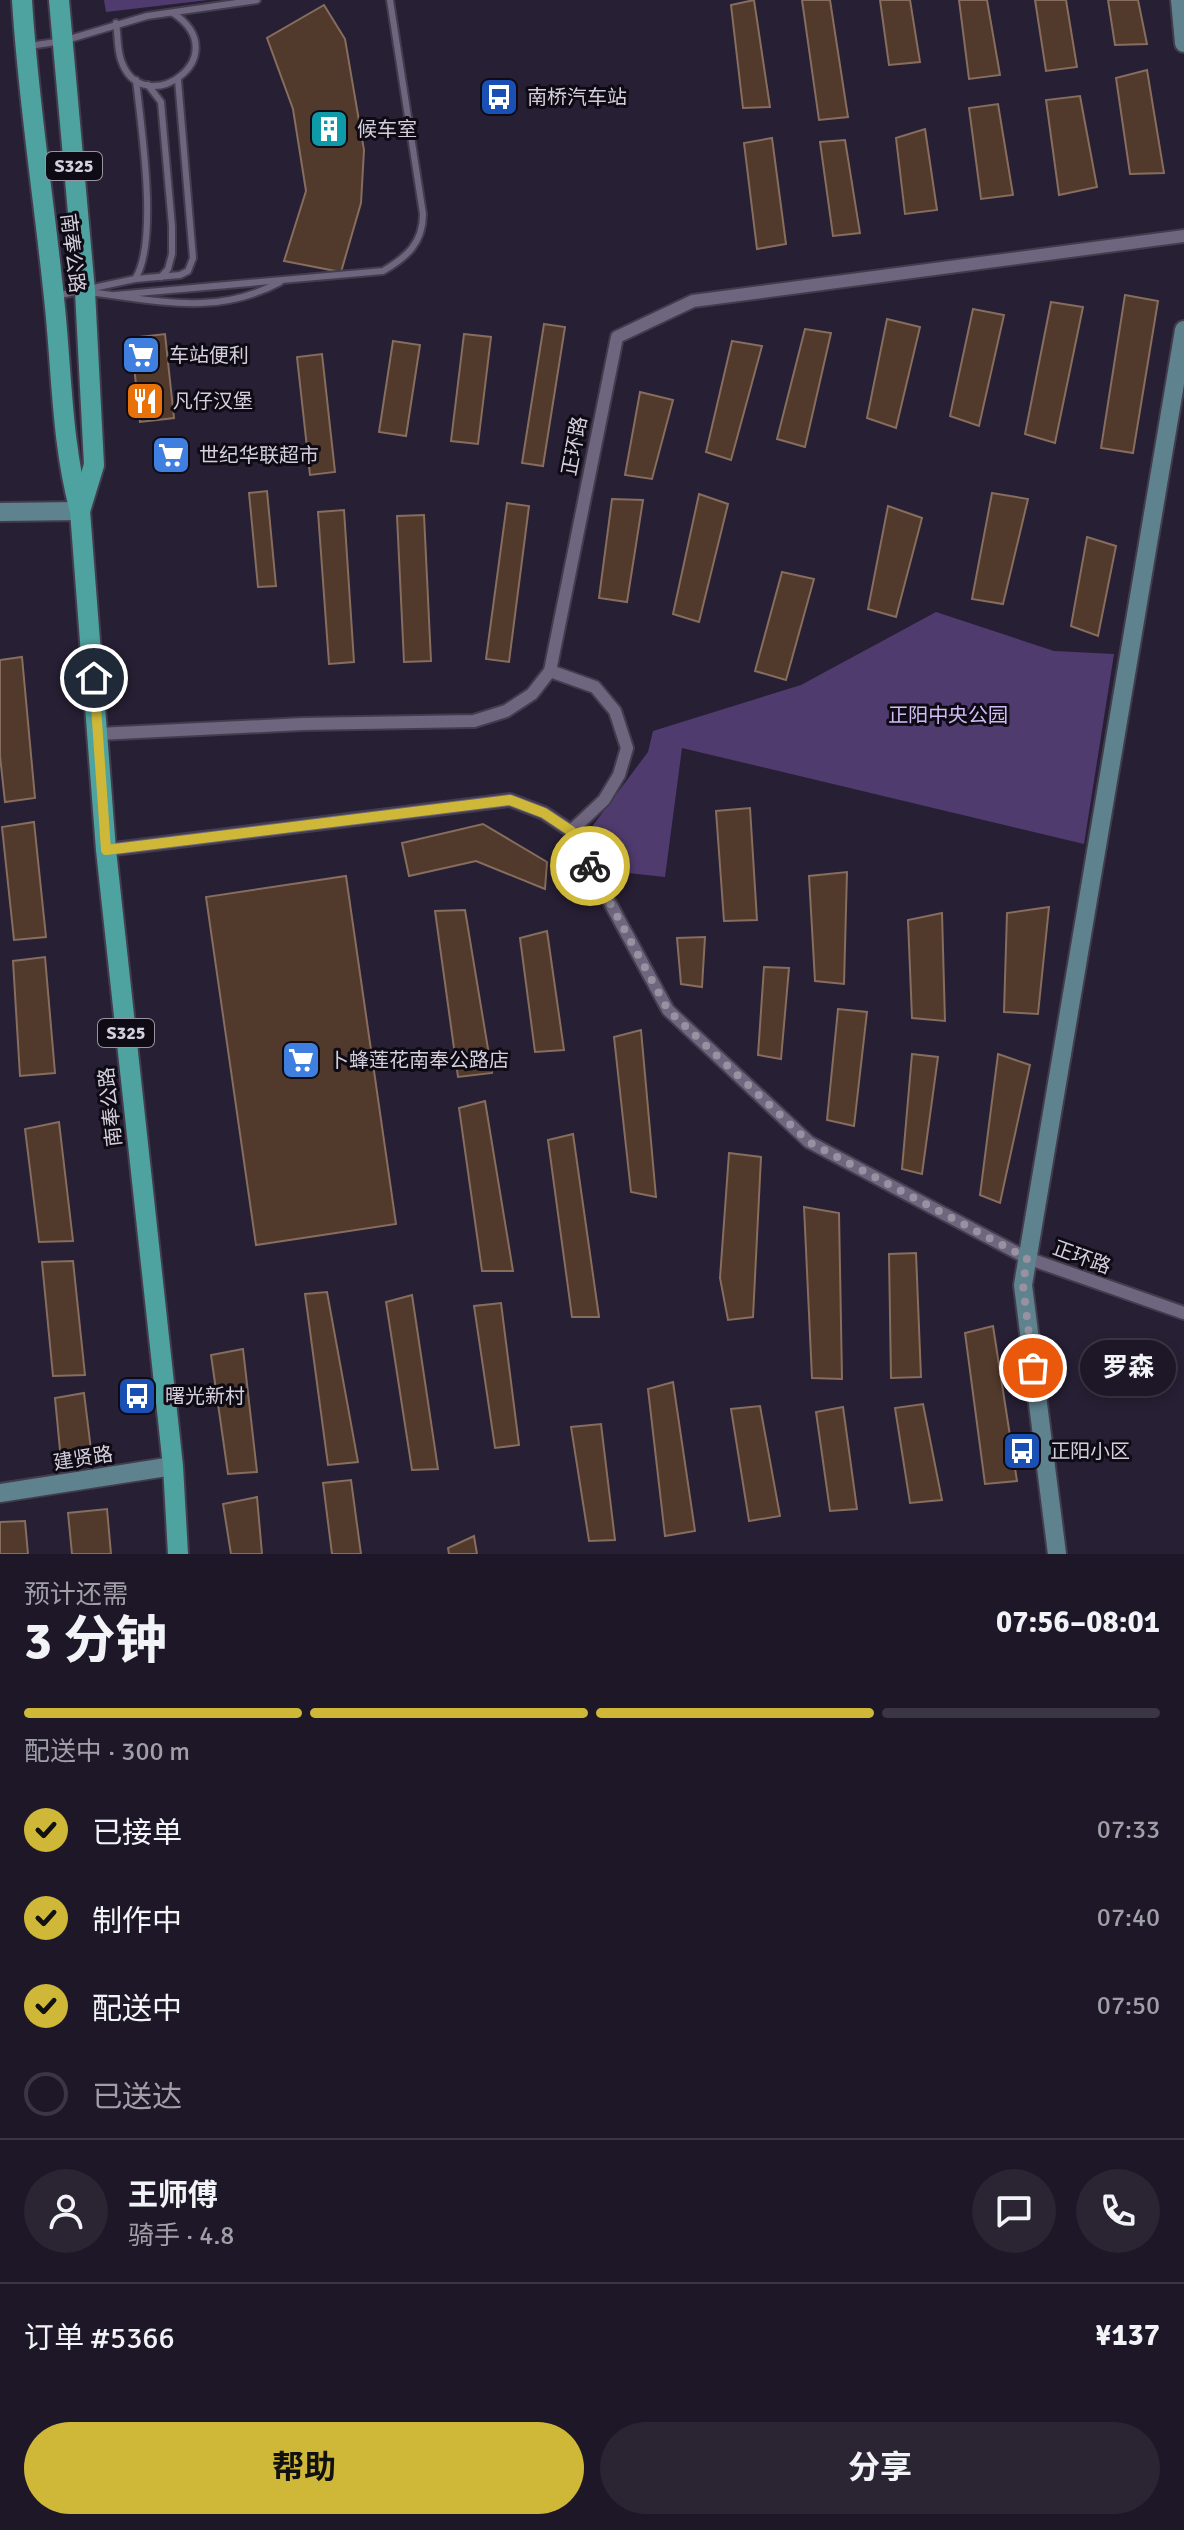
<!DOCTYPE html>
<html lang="zh">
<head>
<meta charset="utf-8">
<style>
	body { margin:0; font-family:Signika,"Noto Sans SC",sans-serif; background:#2a2433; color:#f1f3f6; height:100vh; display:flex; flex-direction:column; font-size:30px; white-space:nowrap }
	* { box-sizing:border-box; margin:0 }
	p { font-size:26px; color:#a09fa7 }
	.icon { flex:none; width:44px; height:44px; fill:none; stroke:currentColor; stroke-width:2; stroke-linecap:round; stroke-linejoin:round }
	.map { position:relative; height:1554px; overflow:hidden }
	.panel { display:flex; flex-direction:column; background:#1d1727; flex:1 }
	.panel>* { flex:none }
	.pin { position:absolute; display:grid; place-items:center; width:68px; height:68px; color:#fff; margin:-34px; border:4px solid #fff; border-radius:50%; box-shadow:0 2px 8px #0007 }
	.courier { position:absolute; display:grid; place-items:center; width:80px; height:80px; margin:-40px; border:6px solid #cfb837; border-radius:50%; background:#fff; color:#222; box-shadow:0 2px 10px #0007 }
	.bubble { position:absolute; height:56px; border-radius:28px; background:#1d1727; box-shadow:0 4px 12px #0003,0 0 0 2px #3b3644; font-size:26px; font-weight:700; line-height:56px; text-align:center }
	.overview em { font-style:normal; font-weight:700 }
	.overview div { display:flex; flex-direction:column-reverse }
	.overview { display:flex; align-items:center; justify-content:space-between; height:136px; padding:0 24px }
	h1 { font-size:52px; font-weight:700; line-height:60px }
	.bar { display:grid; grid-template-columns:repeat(4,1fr); gap:12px 8px; align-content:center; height:96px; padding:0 24px }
	.bar i { height:10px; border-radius:6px; background:#3b3644 }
	.bar .selected { background:#cfb837 }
	.bar p { grid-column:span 4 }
	.line { display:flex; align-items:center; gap:20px; padding:0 24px; border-top:2px solid #3b3644 }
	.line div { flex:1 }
	.round { display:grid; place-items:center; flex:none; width:84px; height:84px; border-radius:42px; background:#2a2433 }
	ol { padding:0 24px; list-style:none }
	li { display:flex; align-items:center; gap:24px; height:88px }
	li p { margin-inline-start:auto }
	li .icon { padding:8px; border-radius:50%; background:#cfb837; color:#111; stroke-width:4 }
	li:last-child { color:#a09fa7 }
	li i { width:44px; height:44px; border:4px solid #3b3644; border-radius:50% }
	.primary-button { display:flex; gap:16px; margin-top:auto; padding:16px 24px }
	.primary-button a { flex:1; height:92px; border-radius:48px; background:#cfb837; color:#111; font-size:32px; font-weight:700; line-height:92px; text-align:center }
	.primary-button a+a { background:#2a2433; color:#f1f3f6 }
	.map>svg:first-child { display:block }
	.green { fill:#503b6f }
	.building { fill:#513a2c; stroke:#866d5d; stroke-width:2 }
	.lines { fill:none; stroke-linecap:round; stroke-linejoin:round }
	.lane-casing { stroke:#433c4d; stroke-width:10 }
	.street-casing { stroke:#433c4d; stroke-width:16 }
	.secondary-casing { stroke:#433c4d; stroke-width:22 }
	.primary-casing { stroke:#433c4d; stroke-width:24 }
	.lane { stroke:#6e657e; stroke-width:6 }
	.street { stroke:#6e657e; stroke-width:12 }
	.secondary { stroke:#5e838e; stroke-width:18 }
	.primary { stroke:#4ea29f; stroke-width:20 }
	.done { stroke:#9791a2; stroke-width:8; stroke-dasharray:0 14.4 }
	.route { stroke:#cfb837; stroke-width:10 }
	.labels { text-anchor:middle; stroke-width:6; stroke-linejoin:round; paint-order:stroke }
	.shield { fill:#0e0b14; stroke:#9994a1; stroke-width:2 }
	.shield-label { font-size:18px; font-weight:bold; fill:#d4cfdd }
	.poi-label { font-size:20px; fill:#d4cfdd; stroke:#0e0b14; text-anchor:start }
	.street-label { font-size:20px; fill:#d4cfdd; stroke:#0e0b14 }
	.park-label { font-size:20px; fill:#d1bbf7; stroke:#0e0b14 }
</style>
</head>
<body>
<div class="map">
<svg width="1184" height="1554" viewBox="0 0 1184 1554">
	<rect width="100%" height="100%" fill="#271f34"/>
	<g class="green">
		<polygon points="104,0 208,0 106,12"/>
		<polygon points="936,612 1054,651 1114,654 1084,844 682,748 665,877 628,873 588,832 648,752 653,731 801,685"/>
	</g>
	<g class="building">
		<polygon points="754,0 770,107 743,108 731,5"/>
		<polygon points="802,0 830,0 848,117 819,120"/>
		<polygon points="880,0 910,0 920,62 889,65"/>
		<polygon points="959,0 987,0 1000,75 969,79"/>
		<polygon points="1035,0 1066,0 1077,67 1046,71"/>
		<polygon points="1108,0 1138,0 1147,44 1115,45"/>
		<polygon points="324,5 345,39 364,150 361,203 341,272 284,261 306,191 293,109 267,38"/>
		<polygon points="1147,70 1164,173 1130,174 1116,78"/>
		<polygon points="1080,96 1097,187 1059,195 1046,100"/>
		<polygon points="998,104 1013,195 981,199 969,108"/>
		<polygon points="925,129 937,210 905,214 896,138"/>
		<polygon points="772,138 786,244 757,249 744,143"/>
		<polygon points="845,140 860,233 833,236 820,142"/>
		<polygon points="1125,295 1158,301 1133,453 1101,448"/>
		<polygon points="1051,302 1083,307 1055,443 1025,434"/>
		<polygon points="973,309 1004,315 979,426 950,416"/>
		<polygon points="887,319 920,327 896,428 867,418"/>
		<polygon points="544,324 565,327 543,466 522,463"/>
		<polygon points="805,329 831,333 805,447 777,439"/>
		<polygon points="165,334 174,418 140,422 131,338"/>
		<polygon points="464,334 491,337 478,444 451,441"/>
		<polygon points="393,341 420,345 406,436 379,432"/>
		<polygon points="732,341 762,346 731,460 706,452"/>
		<polygon points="322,354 335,472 310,475 297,357"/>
		<polygon points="640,392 673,400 652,479 625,475"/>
		<polygon points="267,491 276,586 258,587 249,493"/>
		<polygon points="992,493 1028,499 1003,604 972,599"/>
		<polygon points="699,494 728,504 699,622 673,614"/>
		<polygon points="612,499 643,500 627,602 599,598"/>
		<polygon points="507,503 529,506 509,662 486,659"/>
		<polygon points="888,506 922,518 896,617 868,609"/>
		<polygon points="344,510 354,662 329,664 318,512"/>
		<polygon points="424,515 431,661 404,662 397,516"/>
		<polygon points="1087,537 1116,546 1098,636 1071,626"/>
		<polygon points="782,572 814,579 786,680 755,671"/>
		<polygon points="22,657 35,798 5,802 0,756 0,660"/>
		<polygon points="750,808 757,920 724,921 716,811"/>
		<polygon points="34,822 46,937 14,940 2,827"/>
		<polygon points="483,824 547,862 545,889 476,861 409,876 402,843"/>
		<polygon points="847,872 844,984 815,981 809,876"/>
		<polygon points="346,876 396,1224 256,1245 206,897"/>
		<polygon points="1049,907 1038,1014 1004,1012 1007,913"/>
		<polygon points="465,910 492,1073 458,1077 435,911"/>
		<polygon points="942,913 945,1021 912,1018 908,920"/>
		<polygon points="547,931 564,1050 535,1052 520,938"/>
		<polygon points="705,937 702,987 681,984 677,938"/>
		<polygon points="45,957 55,1073 20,1076 13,961"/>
		<polygon points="764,967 789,968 781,1059 758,1055"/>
		<polygon points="838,1009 867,1012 854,1126 827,1120"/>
		<polygon points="641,1030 656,1197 631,1192 614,1037"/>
		<polygon points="912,1054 938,1057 922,1174 902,1169"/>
		<polygon points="998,1054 1030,1065 1000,1203 980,1195"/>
		<polygon points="485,1101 513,1271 482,1271 459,1108"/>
		<polygon points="59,1122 73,1241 39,1242 25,1129"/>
		<polygon points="573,1134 599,1317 572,1317 548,1140"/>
		<polygon points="729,1153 761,1157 753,1317 728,1320 720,1278"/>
		<polygon points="804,1207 839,1213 842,1379 812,1378"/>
		<polygon points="916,1253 921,1377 891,1378 889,1254"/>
		<polygon points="73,1261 85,1375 53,1376 42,1262"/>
		<polygon points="327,1292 358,1462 328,1465 305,1294"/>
		<polygon points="412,1295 438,1469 412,1470 386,1302"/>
		<polygon points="501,1303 519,1445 495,1448 474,1306"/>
		<polygon points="993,1326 1017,1481 985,1484 965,1333"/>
		<polygon points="243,1349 257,1472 228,1474 211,1355"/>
		<polygon points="673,1382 695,1531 665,1536 648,1389"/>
		<polygon points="84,1393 92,1458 61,1460 55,1398"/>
		<polygon points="923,1404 942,1500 910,1503 895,1408"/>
		<polygon points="760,1406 780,1516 749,1521 731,1409"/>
		<polygon points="843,1407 857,1509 830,1511 816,1412"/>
		<polygon points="601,1424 615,1540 589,1541 571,1427"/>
		<polygon points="351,1480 361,1554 332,1554 323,1483"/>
		<polygon points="257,1497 262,1554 231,1554 223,1504"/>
		<polygon points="107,1509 111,1554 72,1554 68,1513"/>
		<polygon points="25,1521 28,1554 0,1554 0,1522"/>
		<polygon points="474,1536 477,1554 449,1554 448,1548"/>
	</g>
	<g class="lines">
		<defs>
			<g id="lane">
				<path d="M 116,23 C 118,35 117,49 121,60 C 142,123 239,57 173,13"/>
				<polyline points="29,46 63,41 147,16 257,0"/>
				<polyline points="148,85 161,102 172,226 172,254 168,269 161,277"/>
				<path d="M 135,279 C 159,242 141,126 136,80"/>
				<path d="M 88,292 C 157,300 215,317 280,282"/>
				<path d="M 115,295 L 383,271 C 407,257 423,243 423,214 L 390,0"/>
				<polyline points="56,296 135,279 180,275 188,271 193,258 178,80"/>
			</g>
			<g id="street">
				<polyline points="550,671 595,687 615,711 627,748 619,775 604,800 571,831"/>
				<polyline points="98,734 303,724 474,721 506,711 532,694 550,671 617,337 693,301 1184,236"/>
				<polyline points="106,850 510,800 544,813 571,831 668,1010 809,1142 1027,1258 1184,1313"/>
			</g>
			<g id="secondary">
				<polyline points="1180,0 1184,43"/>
				<polyline points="0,512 80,511"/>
				<polyline points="0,1493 173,1466"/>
				<polyline points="1057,1554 1023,1285 1184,330"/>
			</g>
			<g id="primary">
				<path d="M 22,0 C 28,100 44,199 54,298 C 62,370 61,441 80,511 L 106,850 L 173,1466 L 178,1554"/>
				<polyline points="59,0 85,291 94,465 80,511"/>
			</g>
		</defs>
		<use href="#lane" class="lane-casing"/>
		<use href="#street" class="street-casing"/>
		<use href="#secondary" class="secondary-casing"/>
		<use href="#primary" class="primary-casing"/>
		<use href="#lane" class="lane"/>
		<use href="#street" class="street"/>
		<use href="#secondary" class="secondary"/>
		<use href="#primary" class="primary"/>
	</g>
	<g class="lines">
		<polyline class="done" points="590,866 668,1010 809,1142 1027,1258 1023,1285 1033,1368"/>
		<polyline class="route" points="94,678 106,850 510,800 544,813 571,831 590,866"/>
	</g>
	<defs>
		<symbol id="bus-square" viewBox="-11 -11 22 22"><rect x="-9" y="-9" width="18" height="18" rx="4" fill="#1a4fb4" stroke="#0e0b14"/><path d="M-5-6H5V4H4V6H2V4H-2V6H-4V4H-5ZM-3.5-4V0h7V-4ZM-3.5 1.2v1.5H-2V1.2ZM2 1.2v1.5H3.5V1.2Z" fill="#fff"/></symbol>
		<symbol id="building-square" viewBox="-11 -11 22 22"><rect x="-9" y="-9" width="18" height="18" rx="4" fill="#0f9aa8" stroke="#0e0b14"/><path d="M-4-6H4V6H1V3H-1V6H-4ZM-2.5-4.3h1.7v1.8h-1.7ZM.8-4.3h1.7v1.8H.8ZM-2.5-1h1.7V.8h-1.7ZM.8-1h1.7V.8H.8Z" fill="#fff"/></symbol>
		<symbol id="supermarket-square" viewBox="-11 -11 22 22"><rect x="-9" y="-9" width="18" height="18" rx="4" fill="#3f7fe0" stroke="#0e0b14"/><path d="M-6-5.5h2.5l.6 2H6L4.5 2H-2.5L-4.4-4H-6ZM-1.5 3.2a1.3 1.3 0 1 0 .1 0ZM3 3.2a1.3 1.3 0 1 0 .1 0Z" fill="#fff"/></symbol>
		<symbol id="restaurant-square" viewBox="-11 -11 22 22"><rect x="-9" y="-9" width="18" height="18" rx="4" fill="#e8710a" stroke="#0e0b14"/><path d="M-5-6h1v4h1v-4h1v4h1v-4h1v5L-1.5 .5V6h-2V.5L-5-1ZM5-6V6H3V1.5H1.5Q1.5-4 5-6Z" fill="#fff"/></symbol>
	</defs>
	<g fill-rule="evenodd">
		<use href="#bus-square" x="477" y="75" width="44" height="44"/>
		<use href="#building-square" x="307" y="107" width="44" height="44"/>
		<use href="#supermarket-square" x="119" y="333" width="44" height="44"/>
		<use href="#restaurant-square" x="123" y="379" width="44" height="44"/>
		<use href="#supermarket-square" x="149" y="433" width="44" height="44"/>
		<use href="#supermarket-square" x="279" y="1038" width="44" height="44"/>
		<use href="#bus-square" x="115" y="1374" width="44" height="44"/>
		<use href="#bus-square" x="1000" y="1429" width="44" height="44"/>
	</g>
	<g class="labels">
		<g class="shield">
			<rect x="46" y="152" width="56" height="28" rx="6"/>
			<rect x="98" y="1019" width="56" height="28" rx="6"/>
		</g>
		<g class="shield-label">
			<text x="74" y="172">S325</text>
			<text x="126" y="1039">S325</text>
		</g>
		<g class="poi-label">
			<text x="527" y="104">南桥汽车站</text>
			<text x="357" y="136">候车室</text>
			<text x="169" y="362">车站便利</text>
			<text x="173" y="408">凡仔汉堡</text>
			<text x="199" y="462">世纪华联超市</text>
			<text x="329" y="1067">卜蜂莲花南奉公路店</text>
			<text x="165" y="1403">曙光新村</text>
			<text x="1050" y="1458">正阳小区</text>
		</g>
		<g class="street-label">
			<text transform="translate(73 253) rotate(83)" y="7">南奉公路</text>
			<text transform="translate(574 446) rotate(-79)" y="7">正环路</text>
			<text transform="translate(110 1107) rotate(-96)" y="7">南奉公路</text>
			<text transform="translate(1082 1257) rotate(20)" y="7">正环路</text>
			<text transform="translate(83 1458) rotate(-9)" y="7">建贤路</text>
		</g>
		<g class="park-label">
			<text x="948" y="722">正阳中央公园</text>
		</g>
	</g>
</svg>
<div class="pin" style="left:1033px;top:1368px;background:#ea580c"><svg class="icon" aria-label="bag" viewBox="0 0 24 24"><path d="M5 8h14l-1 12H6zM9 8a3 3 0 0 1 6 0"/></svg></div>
<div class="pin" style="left:94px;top:678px;background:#1f2937"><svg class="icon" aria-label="home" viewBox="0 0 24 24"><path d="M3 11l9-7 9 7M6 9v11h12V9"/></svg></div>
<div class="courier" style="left:590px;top:866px"><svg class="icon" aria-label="bike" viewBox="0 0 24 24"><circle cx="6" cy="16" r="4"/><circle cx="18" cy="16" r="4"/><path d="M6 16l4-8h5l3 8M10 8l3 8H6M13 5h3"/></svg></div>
<div class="bubble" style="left:1080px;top:1340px;width:96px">罗森</div>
</div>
<section class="panel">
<div class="overview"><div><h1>3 分钟</h1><p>预计还需</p></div><em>07:56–08:01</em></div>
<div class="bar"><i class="selected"></i><i class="selected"></i><i class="selected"></i><i></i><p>配送中 · 300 m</p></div>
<ol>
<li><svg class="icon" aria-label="check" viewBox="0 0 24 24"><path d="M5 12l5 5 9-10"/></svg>已接单<p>07:33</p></li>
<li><svg class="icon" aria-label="check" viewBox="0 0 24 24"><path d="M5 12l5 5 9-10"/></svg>制作中<p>07:40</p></li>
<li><svg class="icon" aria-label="check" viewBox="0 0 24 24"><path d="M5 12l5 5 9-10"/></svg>配送中<p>07:50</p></li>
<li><i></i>已送达</li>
</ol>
<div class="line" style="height:144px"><a class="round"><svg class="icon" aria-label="person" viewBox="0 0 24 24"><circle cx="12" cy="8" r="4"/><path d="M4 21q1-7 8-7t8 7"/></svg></a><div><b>王师傅</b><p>骑手 · 4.8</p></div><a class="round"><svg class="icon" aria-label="chat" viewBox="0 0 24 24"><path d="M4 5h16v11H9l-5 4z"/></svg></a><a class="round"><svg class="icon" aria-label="phone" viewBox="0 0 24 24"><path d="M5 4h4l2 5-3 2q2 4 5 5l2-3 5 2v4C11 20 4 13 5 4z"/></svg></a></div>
<div class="line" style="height:104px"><div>订单 #5366</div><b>¥137</b></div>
<div class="primary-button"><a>帮助</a><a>分享</a></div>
</section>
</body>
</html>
